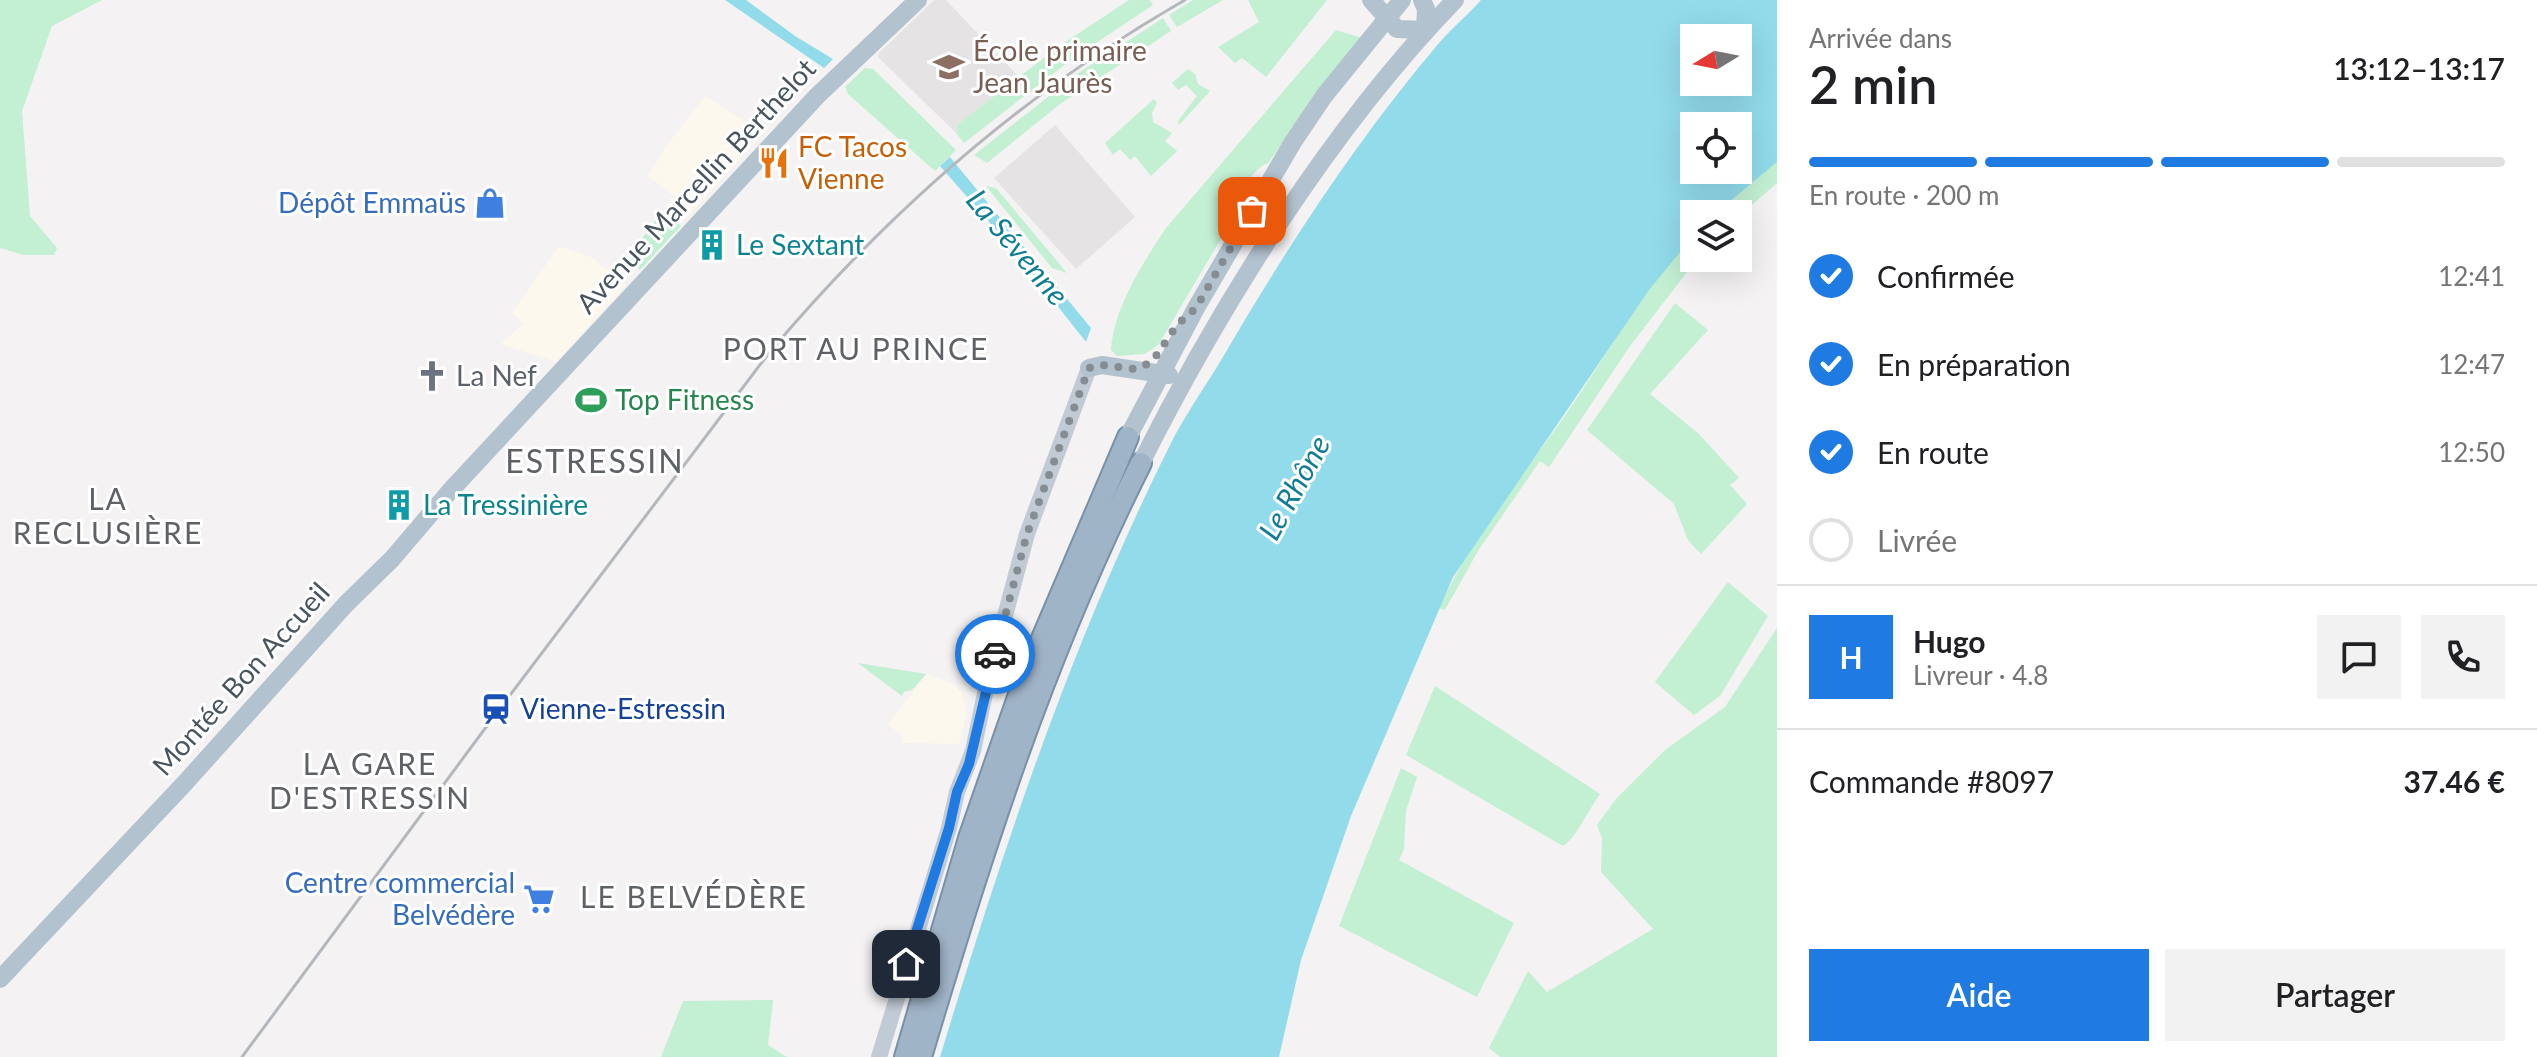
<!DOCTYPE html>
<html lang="fr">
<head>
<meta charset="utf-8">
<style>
	body { margin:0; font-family:Lato,sans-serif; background:#f2f2f2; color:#202124; height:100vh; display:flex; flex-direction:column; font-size:30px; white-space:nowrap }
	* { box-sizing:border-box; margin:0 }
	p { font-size:26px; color:#757577 }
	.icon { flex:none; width:44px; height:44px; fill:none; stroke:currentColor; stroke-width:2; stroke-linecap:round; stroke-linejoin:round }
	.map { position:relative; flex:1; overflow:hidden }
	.panel { display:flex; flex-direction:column; background:#fff; width:760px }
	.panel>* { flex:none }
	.needle { width:52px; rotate:260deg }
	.controls { position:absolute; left:1680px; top:24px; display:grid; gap:16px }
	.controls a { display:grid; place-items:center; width:72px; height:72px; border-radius:0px; background:#fff; box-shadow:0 8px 32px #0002; font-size:40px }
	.pin { position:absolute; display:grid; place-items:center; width:68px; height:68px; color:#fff; margin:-34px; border-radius:16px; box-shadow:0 4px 12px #0006 }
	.courier { position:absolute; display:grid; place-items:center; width:80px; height:80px; margin:-40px; border:6px solid #1f7ae1; border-radius:50%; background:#fff; color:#222; box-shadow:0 2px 10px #0007 }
	.head em { font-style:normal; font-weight:600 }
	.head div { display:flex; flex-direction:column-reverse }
	.head { display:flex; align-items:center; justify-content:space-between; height:136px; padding:0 32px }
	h1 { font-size:52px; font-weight:600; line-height:60px }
	.bar { display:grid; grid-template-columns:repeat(4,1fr); gap:12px 8px; align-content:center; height:96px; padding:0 32px }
	.bar i { height:10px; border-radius:6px; background:#e0e0e0 }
	.bar .selected { background:#1f7ae1 }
	.bar p { grid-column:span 4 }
	.line { display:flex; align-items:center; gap:20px; padding:0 32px; border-top:2px solid #e0e0e0 }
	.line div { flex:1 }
	.round { display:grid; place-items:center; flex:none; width:84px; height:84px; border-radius:0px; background:#f2f2f2 }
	ol { padding:0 32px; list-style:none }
	li { display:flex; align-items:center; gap:24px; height:88px }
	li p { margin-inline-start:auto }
	li .icon { padding:8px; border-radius:50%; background:#1f7ae1; color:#fff; stroke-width:4 }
	li:last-child { color:#757577 }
	li i { width:44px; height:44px; border:4px solid #e0e0e0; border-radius:50% }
	.action { display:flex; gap:16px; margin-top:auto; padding:16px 32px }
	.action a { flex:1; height:92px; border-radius:0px; background:#1f7ae1; color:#fff; font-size:32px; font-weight:600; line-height:92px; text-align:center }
	.action a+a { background:#f2f2f2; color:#202124 }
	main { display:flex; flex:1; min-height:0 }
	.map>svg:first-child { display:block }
	.commercial { fill:#fcf8ee }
	.education { fill:#e5e3e4 }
	.green { fill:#c3efd3 }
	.water { fill:#92dbeb; fill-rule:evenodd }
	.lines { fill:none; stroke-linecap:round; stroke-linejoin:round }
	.trunk-casing { stroke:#7791aa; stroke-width:24 }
	.secondary { stroke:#c1cbd5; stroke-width:16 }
	.primary { stroke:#b3c2cf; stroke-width:18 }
	.trunk { stroke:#a0b4c7; stroke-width:20 }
	.rail { stroke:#b4b7bc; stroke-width:3 }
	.done { stroke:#868d92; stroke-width:8; stroke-dasharray:0 14.4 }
	.route { stroke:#1f7ae1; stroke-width:10 }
	.labels { text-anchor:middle; stroke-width:6; stroke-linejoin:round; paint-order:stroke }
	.education-label { font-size:28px; fill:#785e54; stroke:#fff; text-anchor:start }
	.food-label { font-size:28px; fill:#c56008; stroke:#fff; text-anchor:start }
	.street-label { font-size:28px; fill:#4a565f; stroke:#fff }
	.shop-label { font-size:28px; fill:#366cbe; stroke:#fff; text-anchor:end }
	.culture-label { font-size:28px; fill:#0d838f; stroke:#fff; text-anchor:start }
	.worship-label { font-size:28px; fill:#5b616d; stroke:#fff; text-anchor:start }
	.leisure-label { font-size:28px; fill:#27864d; stroke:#fff; text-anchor:start }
	.transit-label { font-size:28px; fill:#164399; stroke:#fff; text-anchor:start }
	.water-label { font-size:30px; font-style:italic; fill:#117d95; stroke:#fff }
	.neighbourhood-label { font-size:30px; letter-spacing:2px; fill:#5e6267; stroke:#fff }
	.quarter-label { font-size:32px; letter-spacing:2px; fill:#5e6267; stroke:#fff }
</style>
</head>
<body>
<main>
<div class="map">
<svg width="1777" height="1057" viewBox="0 0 1777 1057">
	<rect width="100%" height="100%" fill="#f4f2f2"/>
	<g class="commercial">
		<polygon points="705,96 764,133 682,223 665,210 673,195 648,176 667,145"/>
		<polygon points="559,246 591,257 626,285 556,362 501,344 523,324 512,313"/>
		<polygon points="927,674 953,684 961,692 967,713 959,744 901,743 902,736 888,724"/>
	</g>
	<g class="education">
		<polygon points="934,0 946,0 1019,77 958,124 957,134 878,57 879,53"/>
		<polygon points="1055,125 1135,217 1076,269 994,178"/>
	</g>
	<g class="green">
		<polygon points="0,0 102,0 52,26 22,111 30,216 57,248 54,255 24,255 0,248"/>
		<polygon points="1129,0 1150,0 1153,5 1072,59 964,143 957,134 958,124 1058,47"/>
		<polygon points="1193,0 1223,0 1177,27 1169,15"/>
		<polygon points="1248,0 1327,0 1266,77 1242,58 1235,63 1218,47 1259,22"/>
		<polygon points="1163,18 1171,31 1060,104 987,163 974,155 1080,72"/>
		<path d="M 1336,30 L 1362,38 L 1268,163 C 1249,170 1241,197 1235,215 L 1159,344 L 1145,354 L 1117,356 L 1111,350 C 1114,307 1143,263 1166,228 Z"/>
		<polygon points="865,68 873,69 956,150 935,171 848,94 845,87"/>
		<polygon points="1188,69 1195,74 1198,84 1210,91 1179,125 1178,121 1197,96 1186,85 1178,90 1172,83"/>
		<polygon points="1154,99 1157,103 1152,113 1153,122 1172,133 1165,141 1177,151 1151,176 1135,156 1130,160 1120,149 1113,155 1105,143"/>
		<polygon points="1777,162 1777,183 1738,217 1738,214 1715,214"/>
		<polygon points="986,186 996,188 1067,273 1052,268"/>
		<polygon points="662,212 681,226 640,270 626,260"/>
		<path d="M 1694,235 L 1694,258 L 1698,258 L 1630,346 L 1549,467 L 1540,461 L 1478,551 L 1445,610 L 1439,608 C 1473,534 1527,471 1573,404 C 1612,347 1646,285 1694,235 Z"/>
		<polygon points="1675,303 1708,330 1650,394 1699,434 1739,478 1730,485 1747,504 1701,554 1688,540 1674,504 1587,430"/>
		<polygon points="1728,582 1768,616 1720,696 1694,715 1655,682"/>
		<polygon points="1777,628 1777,1057 1500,1057 1489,1048 1528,971 1547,992 1653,929 1601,872 1602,838 1597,825 1616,799 1665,750 1725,707"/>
		<polygon points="858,663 926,674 912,690 904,692 902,696"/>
		<path d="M 1435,686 L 1600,794 C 1590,807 1575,840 1563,846 L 1406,755 Z"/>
		<polygon points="1401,768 1417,777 1406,811 1404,849 1399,860 1514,923 1477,997 1339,926"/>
		<polygon points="773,1000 768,1045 787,1057 661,1057 683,1001"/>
	</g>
	<g class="water">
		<polygon points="725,0 746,0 795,36 833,59 824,68"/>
		<path d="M 1481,0 L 1777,0 L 1777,162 L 1715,214 L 1694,214 L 1694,235 L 1649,290 L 1453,577 L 1351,816 L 1301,960 L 1279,1057 L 940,1057 C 1004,846 1071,643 1170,445 C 1185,415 1205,387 1223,357 C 1287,247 1356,141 1439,43 C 1452,28 1468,15 1481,0 ZM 1694,38 L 1738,38 L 1738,82 L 1694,82 ZM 1694,126 L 1738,126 L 1738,170 L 1694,170 Z"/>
		<polygon points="950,157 1091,328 1086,342 1011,247 940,166"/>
	</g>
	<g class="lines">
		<defs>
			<g id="trunk">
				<polyline points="905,1057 969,838 1023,683 1128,437"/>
				<path d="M 921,1057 C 982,851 1044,656 1141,463"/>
			</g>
		</defs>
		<use href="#trunk" class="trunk-casing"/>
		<polyline class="secondary" points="879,1057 949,828 957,792 973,751 988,679 1027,534 1089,368"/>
		<g class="primary">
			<polyline points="1371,0 1397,29 1425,30"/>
			<polyline points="1422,0 1426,9 1425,30"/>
			<polyline points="1089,368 1102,365 1169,375"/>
			<polyline points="1128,437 1196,308 1293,142 1324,96 1402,0"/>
			<path d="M 1141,463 C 1221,304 1331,128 1455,0"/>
			<polyline points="0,979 184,784 346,604 392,559 450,491 817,96 918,0"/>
		</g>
		<use href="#trunk" class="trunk"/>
		<path class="rail" d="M 242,1057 L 495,715 L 769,353 C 886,214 1026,91 1185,0"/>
	</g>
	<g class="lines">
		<polyline class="done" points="995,654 1027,534 1089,368 1102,365 1135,369 1152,362 1177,325 1196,308 1252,211"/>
		<polyline class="route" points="906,964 949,828 957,792 969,764 995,654"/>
	</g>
	<defs>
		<symbol id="school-bare" viewBox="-9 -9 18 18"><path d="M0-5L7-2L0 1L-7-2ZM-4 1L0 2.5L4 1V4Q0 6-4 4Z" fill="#8d6e63" stroke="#fff" stroke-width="2.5" paint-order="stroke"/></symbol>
		<symbol id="restaurant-bare" viewBox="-9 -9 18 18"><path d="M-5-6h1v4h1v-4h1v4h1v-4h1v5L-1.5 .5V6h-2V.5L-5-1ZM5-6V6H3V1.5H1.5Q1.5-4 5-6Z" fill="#e8710a" stroke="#fff" stroke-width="2.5" paint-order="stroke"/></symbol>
		<symbol id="shop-bare" viewBox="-9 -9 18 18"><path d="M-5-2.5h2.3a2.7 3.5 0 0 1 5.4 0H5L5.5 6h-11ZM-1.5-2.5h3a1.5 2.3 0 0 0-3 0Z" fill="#3f7fe0" stroke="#fff" stroke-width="2.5" paint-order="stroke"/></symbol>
		<symbol id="building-bare" viewBox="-9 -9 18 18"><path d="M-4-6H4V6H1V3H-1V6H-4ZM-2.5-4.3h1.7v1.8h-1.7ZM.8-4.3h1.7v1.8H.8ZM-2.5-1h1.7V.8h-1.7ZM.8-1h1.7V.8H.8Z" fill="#0f9aa8" stroke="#fff" stroke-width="2.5" paint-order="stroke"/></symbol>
		<symbol id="church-bare" viewBox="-9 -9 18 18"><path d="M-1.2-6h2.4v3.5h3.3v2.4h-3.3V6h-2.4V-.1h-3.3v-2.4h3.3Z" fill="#6b7280" stroke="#fff" stroke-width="2.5" paint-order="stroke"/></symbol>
		<symbol id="stadium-bare" viewBox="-9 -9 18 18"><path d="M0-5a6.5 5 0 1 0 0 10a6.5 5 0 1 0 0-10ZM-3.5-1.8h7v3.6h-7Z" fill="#2e9e5b" stroke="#fff" stroke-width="2.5" paint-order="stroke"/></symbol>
		<symbol id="station-bare" viewBox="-9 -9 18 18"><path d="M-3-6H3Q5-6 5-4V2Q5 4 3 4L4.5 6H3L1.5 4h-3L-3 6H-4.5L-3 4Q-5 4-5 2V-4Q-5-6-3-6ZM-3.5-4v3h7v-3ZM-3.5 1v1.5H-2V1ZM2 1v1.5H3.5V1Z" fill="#1a4fb4" stroke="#fff" stroke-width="2.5" paint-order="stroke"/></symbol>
		<symbol id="supermarket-bare" viewBox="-9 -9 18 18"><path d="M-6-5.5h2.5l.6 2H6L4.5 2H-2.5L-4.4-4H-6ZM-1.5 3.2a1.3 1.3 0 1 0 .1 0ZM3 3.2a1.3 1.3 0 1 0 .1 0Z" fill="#3f7fe0" stroke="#fff" stroke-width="2.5" paint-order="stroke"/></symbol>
	</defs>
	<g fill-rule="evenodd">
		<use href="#school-bare" x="927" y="45" width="44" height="44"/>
		<use href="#restaurant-bare" x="752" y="141" width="44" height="44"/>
		<use href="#shop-bare" x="468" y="181" width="44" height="44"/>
		<use href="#building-bare" x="690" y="223" width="44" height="44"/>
		<use href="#church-bare" x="410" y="354" width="44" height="44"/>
		<use href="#stadium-bare" x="569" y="378" width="44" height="44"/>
		<use href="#building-bare" x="377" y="483" width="44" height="44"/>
		<use href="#station-bare" x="474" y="687" width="44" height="44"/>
		<use href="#supermarket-bare" x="517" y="877" width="44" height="44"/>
	</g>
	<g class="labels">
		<g class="education-label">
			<text x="973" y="61">École primaire<tspan x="973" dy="32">Jean Jaurès</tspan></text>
		</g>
		<g class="food-label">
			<text x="798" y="157">FC Tacos<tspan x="798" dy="32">Vienne</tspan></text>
		</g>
		<g class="street-label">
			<text transform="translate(696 186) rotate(-47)" y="10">Avenue Marcellin Berthelot</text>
			<text transform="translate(241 679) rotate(-48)" y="10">Montée Bon Accueil</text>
		</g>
		<g class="shop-label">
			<text x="466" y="213">Dépôt Emmaüs</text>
			<text x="515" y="893">Centre commercial<tspan x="515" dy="32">Belvédère</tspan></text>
		</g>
		<g class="culture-label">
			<text x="736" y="255">Le Sextant</text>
			<text x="423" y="515">La Tressinière</text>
		</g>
		<g class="worship-label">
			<text x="456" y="386">La Nef</text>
		</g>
		<g class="leisure-label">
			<text x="615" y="410">Top Fitness</text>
		</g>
		<g class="transit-label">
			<text x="520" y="719">Vienne-Estressin</text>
		</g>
		<g class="water-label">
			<text transform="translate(1017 248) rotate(50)" y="10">La Sévenne</text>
			<text transform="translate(1295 488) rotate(-61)" y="10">Le Rhône</text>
		</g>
		<g class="neighbourhood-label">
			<text x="856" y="360">PORT AU PRINCE</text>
			<text x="108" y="510">LA<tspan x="108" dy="34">RECLUSIÈRE</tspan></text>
			<text x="370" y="775">LA GARE<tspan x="370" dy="34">D'ESTRESSIN</tspan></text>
			<text x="694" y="908">LE BELVÉDÈRE</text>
		</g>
		<g class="quarter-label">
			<text x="595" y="473">ESTRESSIN</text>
		</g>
	</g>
</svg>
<div class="controls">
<a><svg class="needle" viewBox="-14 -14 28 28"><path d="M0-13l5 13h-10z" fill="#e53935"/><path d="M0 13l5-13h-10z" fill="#757577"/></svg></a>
<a><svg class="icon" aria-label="locate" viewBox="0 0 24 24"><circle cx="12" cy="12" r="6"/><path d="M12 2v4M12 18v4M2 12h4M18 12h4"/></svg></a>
<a><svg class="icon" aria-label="layers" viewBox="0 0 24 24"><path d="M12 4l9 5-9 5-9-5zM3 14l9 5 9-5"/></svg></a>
</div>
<div class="pin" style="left:1252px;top:211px;background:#ea580c"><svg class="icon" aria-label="bag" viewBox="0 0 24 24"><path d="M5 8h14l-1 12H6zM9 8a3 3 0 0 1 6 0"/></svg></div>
<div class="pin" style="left:906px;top:964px;background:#1f2937"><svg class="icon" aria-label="home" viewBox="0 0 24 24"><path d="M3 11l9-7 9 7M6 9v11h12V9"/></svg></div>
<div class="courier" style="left:995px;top:654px"><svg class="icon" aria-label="car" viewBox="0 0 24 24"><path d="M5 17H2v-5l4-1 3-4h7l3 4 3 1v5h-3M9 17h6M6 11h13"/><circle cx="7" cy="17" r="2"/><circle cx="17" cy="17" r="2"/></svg></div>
</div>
<section class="panel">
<div class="head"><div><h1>2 min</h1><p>Arrivée dans</p></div><em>13:12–13:17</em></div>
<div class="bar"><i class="selected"></i><i class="selected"></i><i class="selected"></i><i></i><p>En route · 200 m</p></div>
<ol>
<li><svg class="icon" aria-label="check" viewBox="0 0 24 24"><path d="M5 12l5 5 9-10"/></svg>Confirmée<p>12:41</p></li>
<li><svg class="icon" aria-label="check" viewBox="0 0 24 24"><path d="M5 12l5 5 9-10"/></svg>En préparation<p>12:47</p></li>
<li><svg class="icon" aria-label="check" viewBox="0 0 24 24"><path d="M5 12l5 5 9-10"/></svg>En route<p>12:50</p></li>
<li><i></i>Livrée</li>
</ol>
<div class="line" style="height:144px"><b class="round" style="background:#1f7ae1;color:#fff">H</b><div><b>Hugo</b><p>Livreur · 4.8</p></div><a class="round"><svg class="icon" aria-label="chat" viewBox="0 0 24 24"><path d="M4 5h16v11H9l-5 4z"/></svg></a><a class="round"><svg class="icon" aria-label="phone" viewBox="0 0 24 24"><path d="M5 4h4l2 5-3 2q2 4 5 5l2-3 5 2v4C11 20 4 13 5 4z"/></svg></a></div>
<div class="line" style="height:104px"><div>Commande #8097</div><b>37.46 €</b></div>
<div class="action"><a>Aide</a><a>Partager</a></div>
</section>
</main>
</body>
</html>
